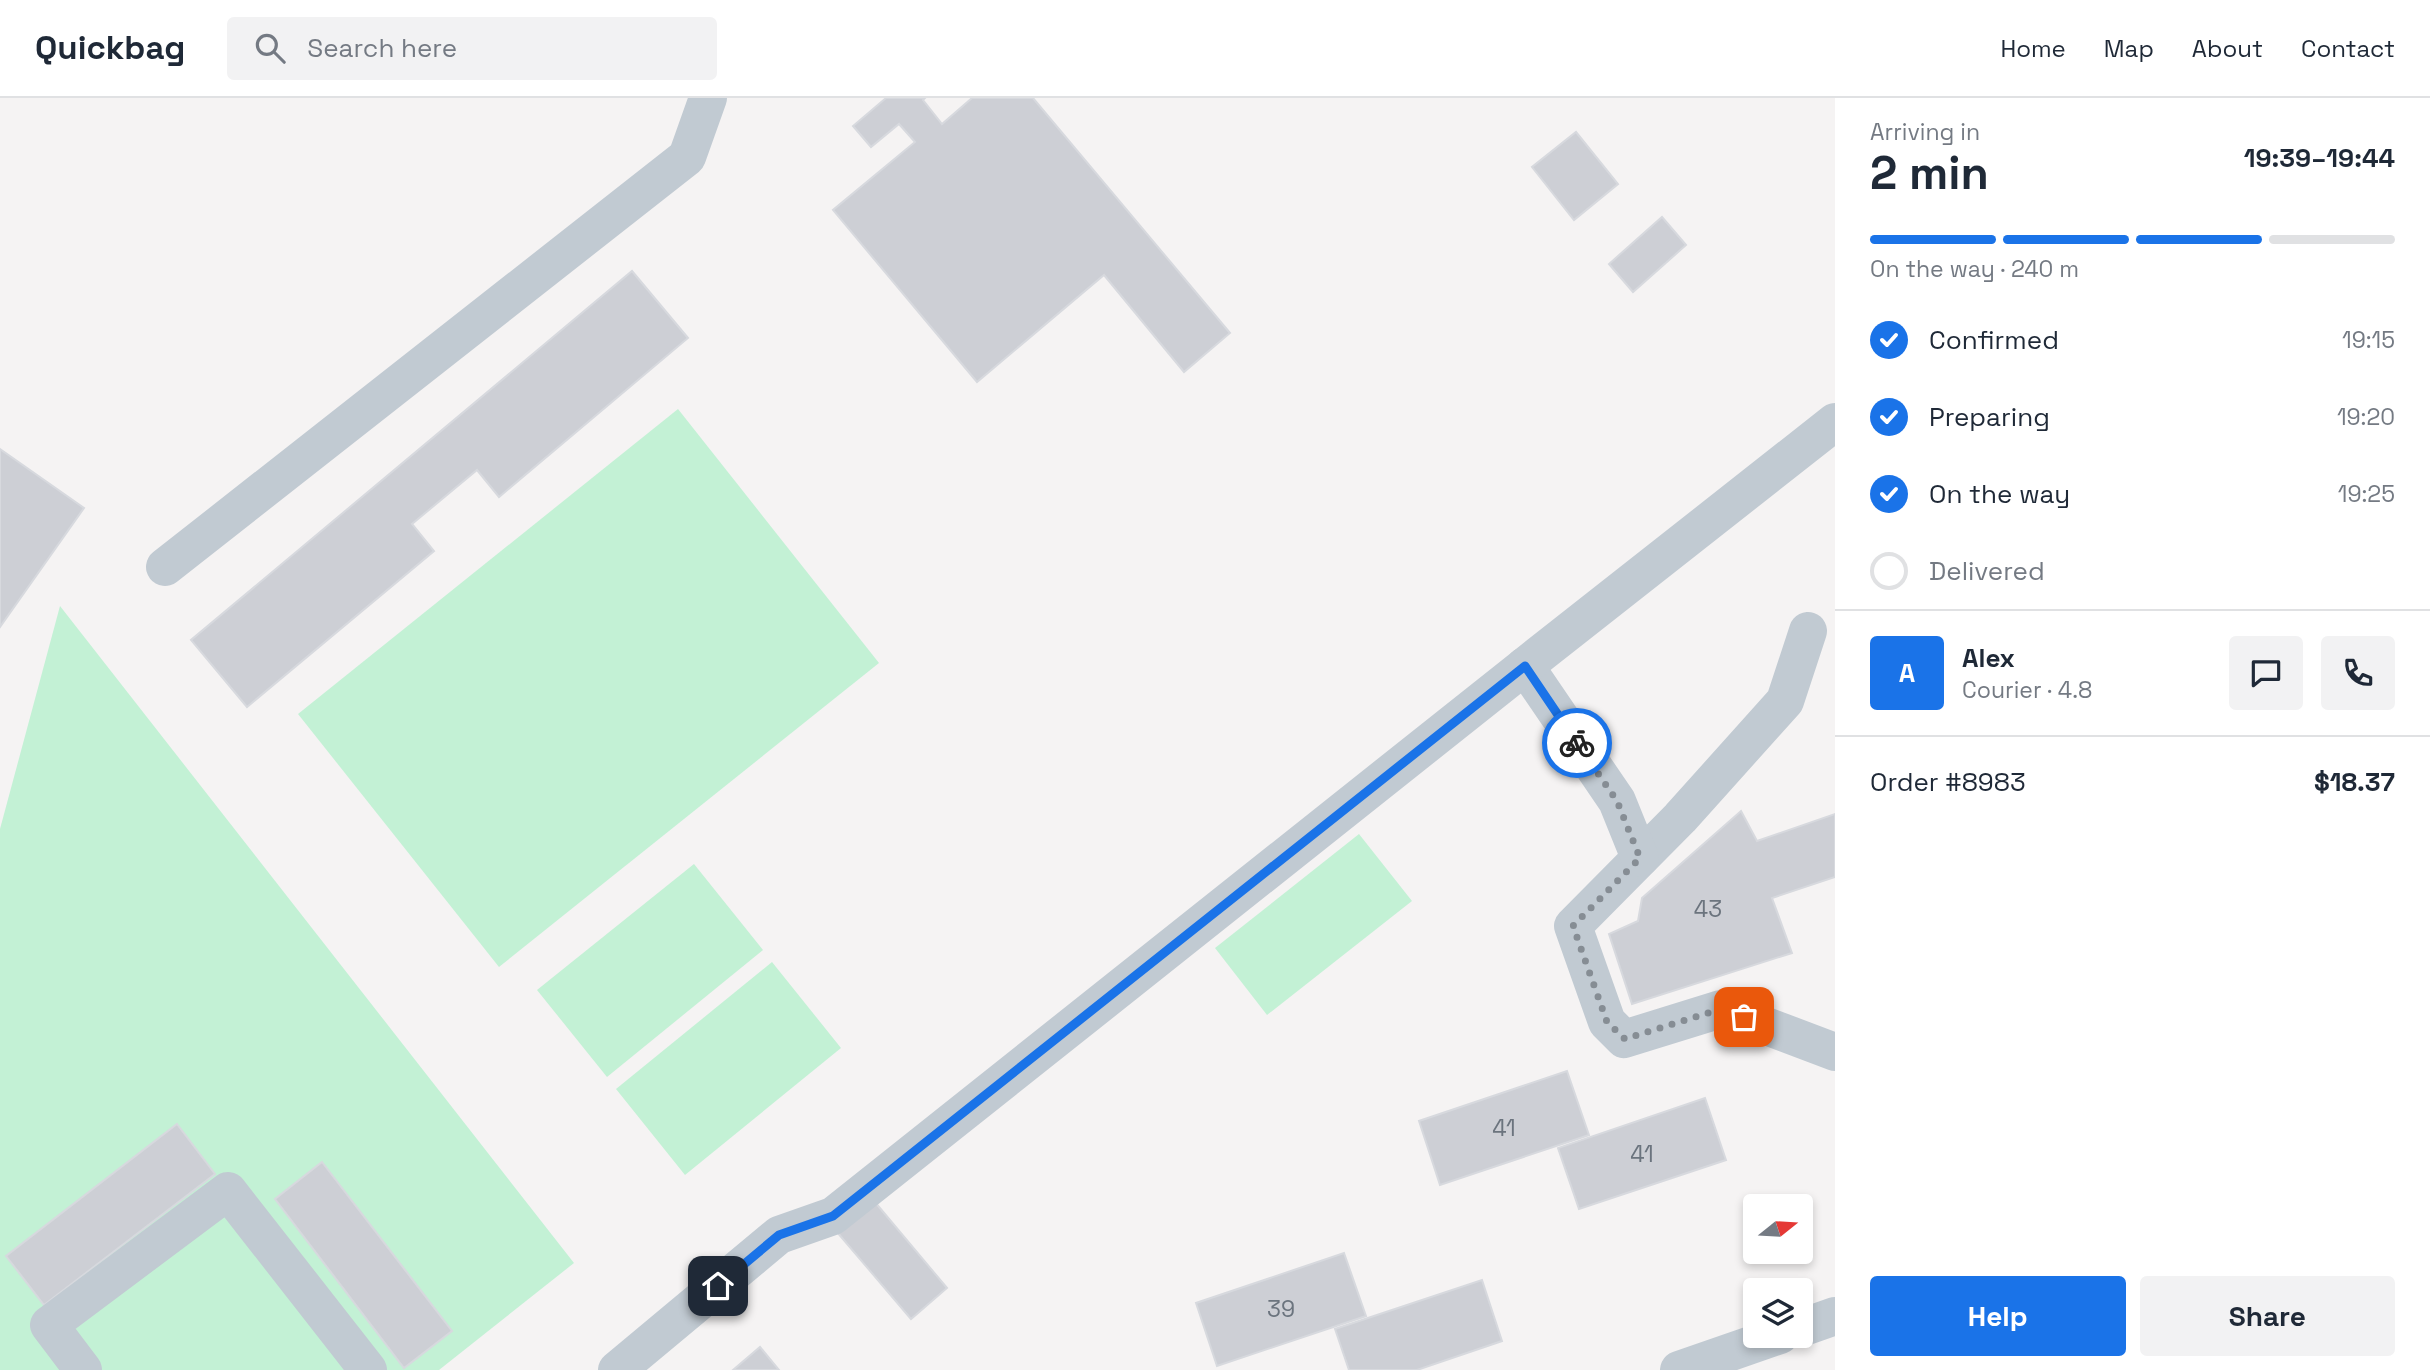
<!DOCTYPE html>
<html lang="en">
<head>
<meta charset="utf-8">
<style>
	body { margin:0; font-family:"Space Grotesk",sans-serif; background:#f2f2f3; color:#1f2937; height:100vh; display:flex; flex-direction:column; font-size:26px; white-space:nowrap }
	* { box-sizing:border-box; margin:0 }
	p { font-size:23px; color:#747a83 }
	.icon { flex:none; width:38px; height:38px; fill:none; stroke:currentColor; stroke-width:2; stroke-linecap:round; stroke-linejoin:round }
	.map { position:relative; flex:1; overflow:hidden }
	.sheet { display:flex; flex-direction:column; background:#fff; width:595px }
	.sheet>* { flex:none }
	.needle { width:46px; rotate:72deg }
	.controls { position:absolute; left:1743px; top:1096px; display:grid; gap:14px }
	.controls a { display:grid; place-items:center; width:70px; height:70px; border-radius:7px; background:#fff; box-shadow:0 4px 10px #0003; font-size:35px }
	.pin { position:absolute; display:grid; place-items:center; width:60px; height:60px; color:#fff; margin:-30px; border-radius:14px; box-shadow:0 4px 10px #0006 }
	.courier { position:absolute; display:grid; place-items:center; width:70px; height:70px; margin:-35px; border:5px solid #1a73e8; border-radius:50%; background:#fff; color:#222; box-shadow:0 2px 9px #0007 }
	.overview em { font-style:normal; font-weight:700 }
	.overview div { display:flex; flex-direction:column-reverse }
	.overview { display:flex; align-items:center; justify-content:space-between; height:119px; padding:0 35px }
	h1 { font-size:46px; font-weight:700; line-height:52px }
	.bar { display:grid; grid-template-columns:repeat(4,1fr); gap:10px 7px; align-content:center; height:84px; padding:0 35px }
	.bar i { height:9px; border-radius:5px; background:#e0e1e3 }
	.bar .current { background:#1a73e8 }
	.bar p { grid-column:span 4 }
	.line { display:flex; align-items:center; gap:18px; padding:0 35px; border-top:2px solid #e0e1e3 }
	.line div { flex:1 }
	.round { display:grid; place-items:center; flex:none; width:74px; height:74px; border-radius:7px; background:#f2f2f3 }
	ol { padding:0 35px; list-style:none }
	li { display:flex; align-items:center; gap:21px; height:77px }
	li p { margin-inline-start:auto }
	li .icon { padding:7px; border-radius:50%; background:#1a73e8; color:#fff; stroke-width:4 }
	li:last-child { color:#747a83 }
	li i { width:38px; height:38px; border:4px solid #e0e1e3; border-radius:50% }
	.primary-button { display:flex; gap:14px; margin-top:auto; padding:14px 35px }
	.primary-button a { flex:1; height:80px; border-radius:7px; background:#1a73e8; color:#fff; font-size:28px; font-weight:700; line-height:80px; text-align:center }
	.primary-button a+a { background:#f2f2f3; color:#1f2937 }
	header { display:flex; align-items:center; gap:42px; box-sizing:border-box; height:98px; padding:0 35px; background:#fff; border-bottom:2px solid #e0e1e3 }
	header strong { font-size:33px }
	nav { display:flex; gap:38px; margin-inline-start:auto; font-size:24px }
	.search { width:490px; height:63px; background:#f2f2f3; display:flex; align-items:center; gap:18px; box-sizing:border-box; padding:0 24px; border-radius:7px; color:#747a83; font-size:26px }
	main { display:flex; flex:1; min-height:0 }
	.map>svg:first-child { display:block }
	.green { fill:#c3f1d5 }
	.building { fill:#cdcfd5; stroke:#d7d9de; stroke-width:2 }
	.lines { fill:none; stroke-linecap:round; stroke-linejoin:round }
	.minor { stroke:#c1cad2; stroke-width:38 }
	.done { stroke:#868d94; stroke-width:7; stroke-dasharray:0 12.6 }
	.route { stroke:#1a73e8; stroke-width:9 }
	.labels { text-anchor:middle; stroke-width:5; stroke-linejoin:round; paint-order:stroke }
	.number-label { font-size:23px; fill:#6b747e }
</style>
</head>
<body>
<header>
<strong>Quickbag</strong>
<div class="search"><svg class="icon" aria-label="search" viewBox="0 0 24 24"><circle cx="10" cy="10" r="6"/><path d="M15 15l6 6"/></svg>Search here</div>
<nav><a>Home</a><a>Map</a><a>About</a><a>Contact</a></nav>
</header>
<main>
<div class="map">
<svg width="1835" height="1272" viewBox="0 0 1835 1272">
	<rect width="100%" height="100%" fill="#f5f3f3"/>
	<g class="green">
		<polygon points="678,311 879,565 499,869 298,616"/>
		<polygon points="60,508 574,1165 439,1272 0,1272 0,731"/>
		<polygon points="1359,736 1412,803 1267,917 1215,850"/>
		<polygon points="694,766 763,852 607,979 537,892"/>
		<polygon points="772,864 841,950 685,1077 616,991"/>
	</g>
	<g class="building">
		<polygon points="886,0 925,0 923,2 942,26 972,0 1033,0 1230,235 1184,274 1104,177 977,284 833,112 915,44 899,26 871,49 853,28"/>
		<polygon points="1576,34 1618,86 1574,122 1532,69"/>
		<polygon points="1662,119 1686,147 1633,194 1609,166"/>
		<polygon points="632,173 688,240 499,399 477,372 412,426 434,453 247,609 191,542"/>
		<polygon points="0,351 84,410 0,529"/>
		<polygon points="1741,713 1757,743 1835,716 1835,779 1772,800 1792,855 1632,906 1609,836 1638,823 1642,800"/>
		<polygon points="1567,973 1589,1037 1440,1087 1419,1023"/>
		<polygon points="1705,1000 1726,1062 1579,1111 1558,1050"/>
		<polygon points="177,1026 215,1076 44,1207 6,1158"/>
		<polygon points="322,1064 452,1233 404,1270 275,1101"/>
		<polygon points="874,1103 947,1190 911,1221 837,1134"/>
		<polygon points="1344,1155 1366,1218 1217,1268 1196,1205"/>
		<polygon points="1482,1182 1502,1243 1417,1272 1349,1272 1335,1231"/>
		<polygon points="760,1249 779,1272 733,1272"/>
	</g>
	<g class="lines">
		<g class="minor">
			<polyline points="165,469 687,59 708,0"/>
			<polyline points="1808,533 1785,603 1680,720 1573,828 1607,924 1624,941 1721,911 1835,954"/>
			<polyline points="1525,568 1617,703 1640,760"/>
			<polyline points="1801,1230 1835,1218"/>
			<polyline points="83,1272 49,1227 228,1093 368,1272"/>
			<polyline points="617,1272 779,1137 833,1118 1525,568 1835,324"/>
			<polyline points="1679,1272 1780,1237"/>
		</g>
	</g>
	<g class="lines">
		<polyline class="done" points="1577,645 1617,703 1640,760 1573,828 1607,924 1625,941 1721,911 1744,919"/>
		<polyline class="route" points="718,1188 779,1137 833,1118 1525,568 1577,645"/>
	</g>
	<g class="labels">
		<g class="number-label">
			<text x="1708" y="819">43</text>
			<text x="1504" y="1038">41</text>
			<text x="1642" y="1064">41</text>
			<text x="1281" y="1219">39</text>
		</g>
	</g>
</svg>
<div class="controls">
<a><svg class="needle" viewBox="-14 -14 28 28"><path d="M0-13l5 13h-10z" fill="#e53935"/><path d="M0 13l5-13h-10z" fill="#747a83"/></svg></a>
<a><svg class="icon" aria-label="layers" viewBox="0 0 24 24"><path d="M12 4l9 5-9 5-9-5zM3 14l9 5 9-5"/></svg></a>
</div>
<div class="pin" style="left:1744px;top:919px;background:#ea580c"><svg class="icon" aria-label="bag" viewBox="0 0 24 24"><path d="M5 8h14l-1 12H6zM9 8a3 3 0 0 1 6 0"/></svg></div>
<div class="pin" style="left:718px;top:1188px;background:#1f2937"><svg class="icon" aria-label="home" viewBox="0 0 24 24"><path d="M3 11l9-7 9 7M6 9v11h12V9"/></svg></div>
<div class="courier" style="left:1577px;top:645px"><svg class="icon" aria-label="bike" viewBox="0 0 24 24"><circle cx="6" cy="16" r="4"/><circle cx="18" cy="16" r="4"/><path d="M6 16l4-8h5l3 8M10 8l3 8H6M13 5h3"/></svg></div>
</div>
<section class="sheet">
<div class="overview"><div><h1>2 min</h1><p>Arriving in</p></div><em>19:39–19:44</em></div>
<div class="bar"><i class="current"></i><i class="current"></i><i class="current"></i><i></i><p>On the way · 240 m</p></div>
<ol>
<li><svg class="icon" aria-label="check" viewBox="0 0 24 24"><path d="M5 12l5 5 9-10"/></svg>Confirmed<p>19:15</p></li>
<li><svg class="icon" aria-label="check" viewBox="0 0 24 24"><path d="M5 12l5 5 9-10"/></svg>Preparing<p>19:20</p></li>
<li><svg class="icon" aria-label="check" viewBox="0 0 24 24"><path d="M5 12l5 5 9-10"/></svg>On the way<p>19:25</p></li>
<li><i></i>Delivered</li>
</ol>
<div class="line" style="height:126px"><b class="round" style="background:#1a73e8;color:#fff">A</b><div><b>Alex</b><p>Courier · 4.8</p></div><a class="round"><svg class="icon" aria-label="chat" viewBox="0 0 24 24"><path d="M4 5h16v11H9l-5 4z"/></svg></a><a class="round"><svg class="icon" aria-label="phone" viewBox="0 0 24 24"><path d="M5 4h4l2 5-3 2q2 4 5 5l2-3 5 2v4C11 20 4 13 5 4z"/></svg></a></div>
<div class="line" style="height:91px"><div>Order #8983</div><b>$18.37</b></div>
<div class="primary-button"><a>Help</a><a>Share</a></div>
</section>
</main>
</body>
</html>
